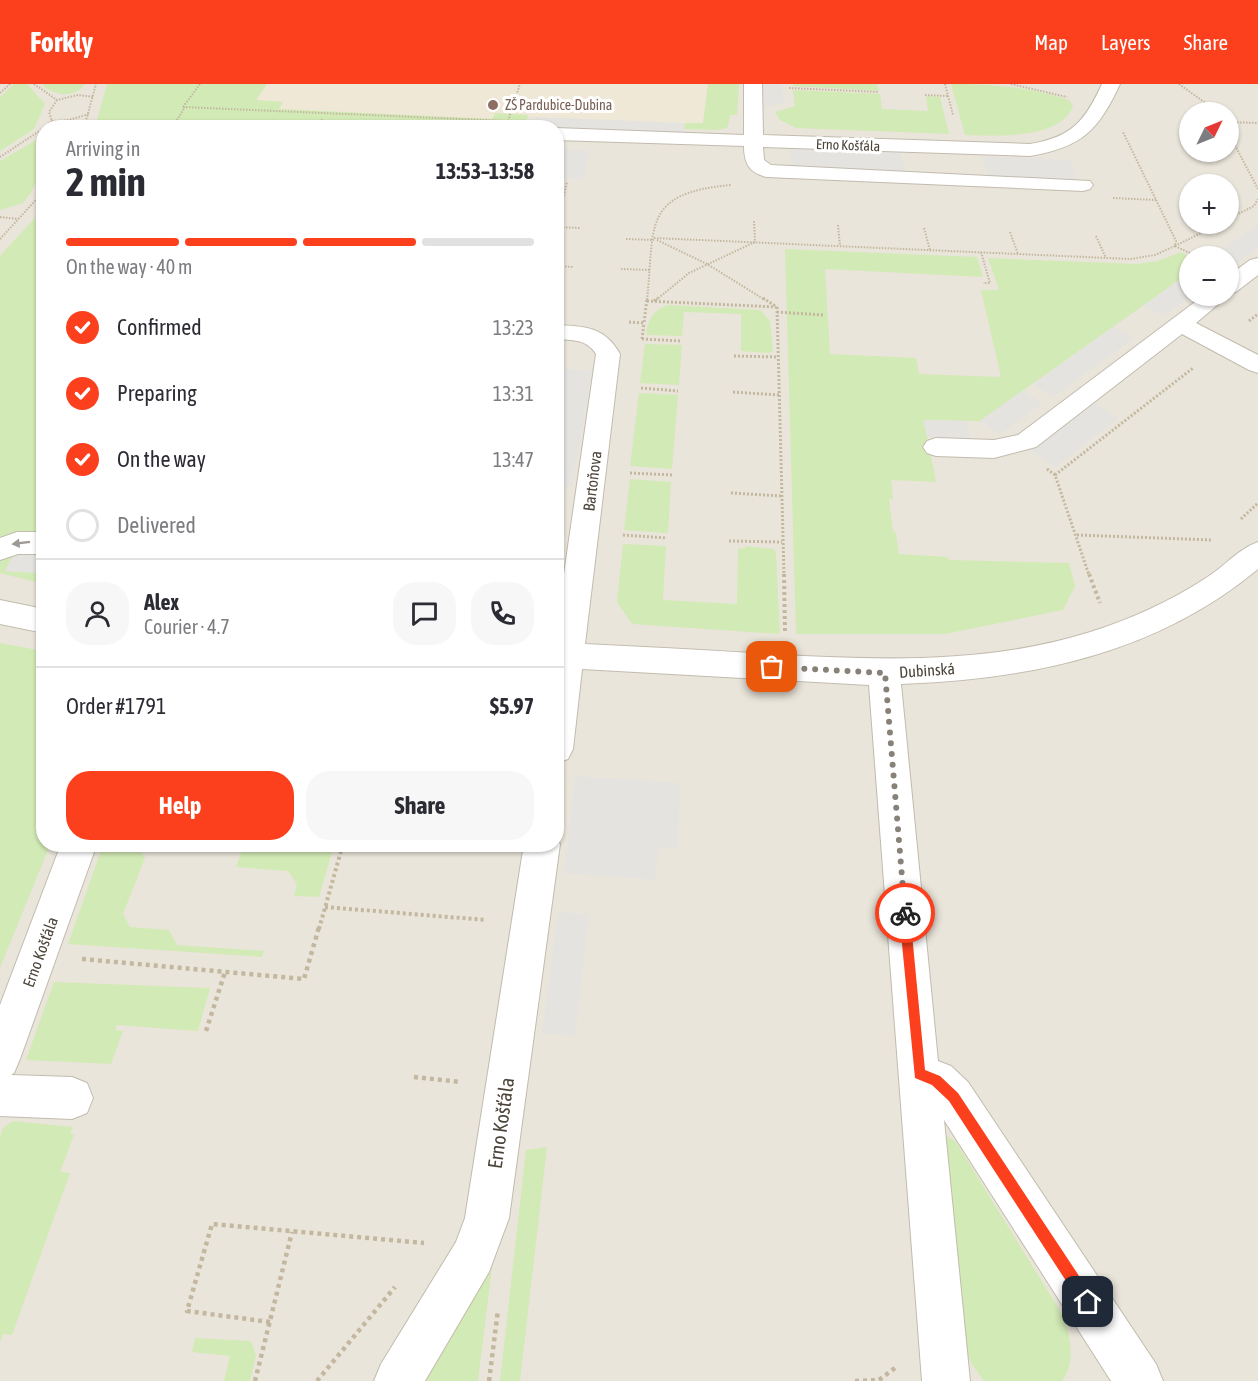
<!DOCTYPE html>
<html lang="en">
<head>
<meta charset="utf-8">
<style>
	body { margin:0; font-family:"Asap Condensed",sans-serif; background:#f7f7f7; color:#2b2b33; height:100vh; display:flex; flex-direction:column; font-size:22px; white-space:nowrap }
	* { box-sizing:border-box; margin:0 }
	p { font-size:20px; color:#7c7c81 }
	.icon { flex:none; width:33px; height:33px; fill:none; stroke:currentColor; stroke-width:2; stroke-linecap:round; stroke-linejoin:round }
	.map { position:relative; flex:1; overflow:hidden }
	.details { position:absolute; left:36px; top:36px; width:528px; height:732px; display:flex; flex-direction:column; background:#fff; border-radius:24px; box-shadow:0 2px 4px #0004 }
	.details>* { flex:none }
	.needle { width:39px; rotate:47deg }
	.tools { position:absolute; left:1179px; top:18px; display:grid; gap:12px }
	.tools a { display:grid; place-items:center; width:60px; height:60px; border-radius:50%; background:#fff; box-shadow:0 2px 4px #0004; font-size:30px }
	.pin { position:absolute; display:grid; place-items:center; width:51px; height:51px; color:#fff; margin:-26px; border-radius:12px; box-shadow:0 3px 9px #0006 }
	.courier { position:absolute; display:grid; place-items:center; width:60px; height:60px; margin:-30px; border:4px solid #fc3f1d; border-radius:50%; background:#fff; color:#222; box-shadow:0 2px 8px #0007 }
	.summary em { font-style:normal; font-weight:700 }
	.summary div { display:flex; flex-direction:column-reverse }
	.summary { display:flex; align-items:center; justify-content:space-between; height:102px; padding:0 30px }
	h1 { font-size:39px; font-weight:700; line-height:45px }
	.bar { display:grid; grid-template-columns:repeat(4,1fr); gap:9px 6px; align-content:center; height:72px; padding:0 30px }
	.bar i { height:8px; border-radius:4px; background:#e1e1e2 }
	.bar .current { background:#fc3f1d }
	.bar p { grid-column:span 4 }
	.line { display:flex; align-items:center; gap:15px; padding:0 30px; border-top:2px solid #e1e1e2 }
	.line div { flex:1 }
	.round { display:grid; place-items:center; flex:none; width:63px; height:63px; border-radius:24px; background:#f7f7f7 }
	ol { padding:0 30px; list-style:none }
	li { display:flex; align-items:center; gap:18px; height:66px }
	li p { margin-inline-start:auto }
	li .icon { padding:6px; border-radius:50%; background:#fc3f1d; color:#fff; stroke-width:4 }
	li:last-child { color:#7c7c81 }
	li i { width:33px; height:33px; border:3px solid #e1e1e2; border-radius:50% }
	.button { display:flex; gap:12px; margin-top:auto; padding:12px 30px }
	.button a { flex:1; height:69px; border-radius:24px; background:#fc3f1d; color:#fff; font-size:24px; font-weight:700; line-height:69px; text-align:center }
	.button a+a { background:#f7f7f7; color:#2b2b33 }
	header { display:flex; align-items:center; gap:36px; box-sizing:border-box; height:84px; padding:0 30px; background:#fc3f1d; color:#fff }
	header strong { font-size:28px }
	nav { display:flex; gap:33px; margin-inline-start:auto; font-size:21px }
	.map>svg:first-child { display:block }
	.residential { fill:#eae5da; fill-rule:evenodd }
	.education { fill:#efe8d6 }
	.green { fill:#d2eab5 }
	.parking { fill:#e5e3e0 }
	.lines { fill:none; stroke-linecap:round; stroke-linejoin:round }
	.minor-casing { stroke:#c2bbae; stroke-width:2 }
	.path-far3 { stroke:#c4b79f; stroke-width:2; stroke-dasharray:1.5 1.5; stroke-linecap:butt }
	.path-far2 { stroke:#c4b79f; stroke-width:3; stroke-dasharray:2 2; stroke-linecap:butt }
	.path-far1 { stroke:#c4b79f; stroke-width:4; stroke-dasharray:3 3; stroke-linecap:butt }
	.path { stroke:#c4b79f; stroke-width:4.5; stroke-dasharray:4 4; stroke-linecap:butt }
	.minor { fill:#fff; fill-rule:evenodd }
	.oneway { fill:#9c9892 }
	.route { fill:#fc3f1d }
	.done { stroke:#878178; stroke-width:6; stroke-dasharray:0 10.8 }
	.education-dot { fill:#8d6e63; stroke:#fff; stroke-width:2 }
	.labels { text-anchor:middle; stroke-width:6; stroke-linejoin:round; paint-order:stroke }
	.far-education-label { font-size:14px; fill:#785e54; stroke:#fff; text-anchor:start }
	.far-street-label { font-size:14px; fill:#4b4439; stroke:#fff }
	.street-label { font-size:16px; fill:#4b4439; stroke:#fff }
	.near-street-label { font-size:20px; fill:#4b4439; stroke:#fff }
</style>
</head>
<body>
<header>
<strong>Forkly</strong>
<nav><a>Map</a><a>Layers</a><a>Share</a></nav>
</header>
<div class="map">
<svg width="1258" height="1297" viewBox="0 0 1258 1297">
	<rect width="100%" height="100%" fill="#f6f3ec"/>
	<path class="residential" d="M 0,0 L 1258,0 L 1258,1297 L 0,1297 ZM 1190,28 L 1228,28 L 1228,68 L 1190,68 ZM 44,44 L 556,44 L 556,760 L 44,760 ZM 1190,100 L 1228,100 L 1228,140 L 1190,140 ZM 1190,172 L 1228,172 L 1228,212 L 1190,212 Z"/>
	<polygon class="education" points="267,0 708,0 703,40 536,33 495,29 492,35 279,25 282,18 256,17"/>
	<g class="green">
		<polygon points="14,0 27,0 45,20 34,45 0,67 0,13"/>
		<path d="M 42,0 L 85,0 C 75,15 52,12 42,0 Z"/>
		<polygon points="107,0 267,0 256,16 283,18 279,25 492,35 495,29 528,31 524,44 95,43"/>
		<polygon points="708,0 739,0 737,31 730,31 728,43 719,46 684,45 685,39 703,39"/>
		<polygon points="793,0 877,0 879,7 793,2"/>
		<path d="M 951,0 C 993,0 1029,3 1069,16 L 1073,22 C 1061,56 994,52 965,51 Z"/>
		<polygon points="793,6 880,10 882,25 928,27 926,12 940,13 949,50 796,44 780,36 775,28 795,22"/>
		<polygon points="43,52 43,86 30,110 23,119 0,126 0,77"/>
		<polygon points="43,125 43,450 14,450 0,454 0,172"/>
		<polygon points="785,165 977,173 983,193 825,185 830,270 916,274 919,290 1001,293 981,206 999,206 988,174 1136,180 1158,177 1181,168 1189,173 1189,189 980,337 924,336 936,398 891,396 893,415 889,415 893,448 896,449 899,470 948,473 949,476 1069,479 1075,502 1063,526 945,550 796,550"/>
		<path d="M 668,221 L 760,226 L 770,237 L 773,267 L 769,269 L 741,267 L 741,230 L 684,228 L 682,252 L 648,251 L 646,249 C 648,236 655,224 668,221 Z"/>
		<polygon points="645,260 682,261 679,301 640,299"/>
		<polygon points="639,309 678,311 672,385 630,382"/>
		<polygon points="630,395 671,398 668,449 624,446"/>
		<polygon points="623,460 666,462 663,516 737,520 738,464 745,465 745,462 774,465 776,470 780,550 632,540 617,518"/>
		<polygon points="16,466 5,487 43,489 43,500 0,489 0,471"/>
		<polygon points="0,559 43,567 44,760 50,761 0,884"/>
		<polygon points="139,760 138,763 145,774 123,830 130,843 169,846 177,861 264,867 262,873 68,860 103,761"/>
		<polygon points="244,761 334,761 319,813 294,812 297,800 288,787 236,783"/>
		<polygon points="54,898 210,904 198,947 117,941 115,946 123,947 111,980 26,976"/>
		<polygon points="13,1037 73,1043 70,1050 74,1051 60,1088 70,1089 12,1251 3,1250 0,1258 0,1053 3,1044"/>
		<path d="M 947,1052 L 956,1058 L 1065,1235 C 1070,1256 1076,1278 1062,1297 L 984,1297 L 971,1279 L 965,1259 L 943,1056 Z"/>
		<polygon points="547,1063 520,1297 500,1297 526,1066"/>
		<polygon points="493,1175 478,1297 426,1297 481,1202"/>
		<polygon points="195,1254 251,1257 256,1272 250,1297 224,1297 230,1272 192,1268"/>
	</g>
	<g class="parking">
		<polygon points="763,0 782,0 784,19 763,23"/>
		<polygon points="536,33 684,39 684,49 533,43"/>
		<polygon points="790,64 900,68 906,91 791,85"/>
		<polygon points="566,66 589,67 584,95 560,94"/>
		<polygon points="982,72 1070,76 1078,98 988,94"/>
		<polygon points="1258,141 1258,164 1230,184 1228,172 1212,172"/>
		<polygon points="1189,189 1190,212 1192,212 1163,232 1143,222"/>
		<polygon points="1113,243 1134,254 1053,313 1033,300"/>
		<polygon points="565,285 592,287 572,402 557,402 557,333"/>
		<polygon points="1022,307 1043,319 1000,350 980,337"/>
		<polygon points="1093,319 1119,334 1055,383 1030,367"/>
		<polygon points="923,336 966,337 970,354 927,353"/>
		<polygon points="16,466 43,468 43,489 5,487"/>
		<polygon points="575,692 680,699 678,764 658,763 656,796 564,789"/>
		<polygon points="558,828 589,830 575,952 542,949"/>
	</g>
	<g class="lines">
		<defs>
			<g id="minor">
				<path d="M 744,0 L 762,0 L 763,51 L 1030,60 C 1072,53 1085,37 1102,0 L 1120,0 C 1098,47 1082,63 1030,72 L 763,63 L 764,76 L 771,81 L 1090,97 L 1093,101 L 1090,105 L 1083,107 L 767,93 C 749,89 744,79 744,62 L 556,56 L 556,44 L 744,51 Z"/>
				<polygon points="1258,174 1258,191 1236,208 1228,210 1228,192 1250,176"/>
				<polygon points="1203,212 1228,212 1196,239 1258,271 1258,289 1249,286 1182,250 1036,363 994,374 936,372 927,369 923,363 927,357 936,354 994,356 1018,351"/>
				<path d="M 556,241 C 585,242 605,243 620,270 L 585,560 C 646,563 706,566 767,570 C 873,576 983,581 1087,549 C 1129,536 1169,518 1206,494 C 1224,483 1238,465 1258,458 L 1258,485 C 1156,570 1031,595 901,600 L 938,977 L 951,982 L 968,998 L 1156,1280 L 1163,1297 L 1111,1297 L 944,1036 L 970,1297 L 922,1297 L 869,601 L 582,585 L 573,665 L 568,675 L 556,679 L 556,545 L 596,270 C 587,255 572,256 556,255 Z"/>
				<polygon points="17,448 44,448 44,470 18,470 0,476 0,454"/>
				<polygon points="0,516 44,525 44,549 0,540"/>
				<polygon points="556,753 560,760 509,1134 489,1188 425,1297 374,1297 381,1280 456,1158 465,1134 524,760 556,760"/>
				<polygon points="61,760 97,760 20,975 14,989 11,991 72,993 87,999 93,1014 87,1029 72,1035 0,1032 0,921"/>
			</g>
		</defs>
		<use href="#minor" class="minor-casing"/>
		<g class="path-far3">
			<polyline points="34,0 57,16 78,11 94,13"/>
			<polyline points="945,0 953,31"/>
			<polyline points="1011,0 1067,13"/>
			<polyline points="1179,0 1218,28"/>
			<polyline points="789,4 879,8"/>
			<polyline points="0,9 10,0"/>
			<polyline points="925,11 948,12"/>
			<polyline points="183,23 508,37 506,44"/>
			<polyline points="183,23 200,0"/>
			<polyline points="52,37 69,36 89,30"/>
			<polyline points="508,37 520,0"/>
			<polyline points="1228,38 1258,39"/>
			<polyline points="44,44 52,37 49,28 57,16"/>
			<polyline points="84,44 96,0"/>
			<polyline points="172,44 185,23"/>
			<polyline points="318,44 322,35"/>
			<polyline points="1228,48 1258,105"/>
			<polyline points="0,73 44,44"/>
			<polyline points="1113,114 1156,116"/>
			<polyline points="0,133 18,135"/>
			<polyline points="1228,135 1254,122 1258,115"/>
			<polyline points="838,141 840,162"/>
			<polyline points="557,143 581,144"/>
			<polyline points="556,144 567,98"/>
			<polyline points="924,144 930,166"/>
			<polyline points="1010,148 1018,170"/>
			<polyline points="1096,152 1106,174"/>
			<polyline points="654,154 1131,175 1155,171 1175,162 1176,157 1123,48"/>
			<polyline points="0,155 44,107"/>
			<polyline points="626,155 654,156"/>
			<polyline points="657,156 707,180 765,216"/>
			<polyline points="1175,162 1219,140"/>
			<polyline points="1175,162 1196,172"/>
			<polyline points="981,168 990,199 983,199"/>
			<polyline points="556,182 573,183"/>
			<polyline points="621,185 650,186"/>
			<path d="M 647,216 C 655,142 641,109 731,101"/>
			<polyline points="656,216 689,189 755,158 754,137"/>
		</g>
		<g class="path-far2">
			<polyline points="763,214 777,223"/>
			<polyline points="647,217 776,223"/>
			<polyline points="654,217 658,214"/>
			<polyline points="777,223 784,491"/>
			<polyline points="777,228 823,231"/>
			<polyline points="1249,237 1258,230"/>
			<polyline points="629,238 644,239 647,214"/>
			<polyline points="642,255 644,239"/>
			<polyline points="642,255 682,257"/>
			<polyline points="734,272 778,273"/>
			<polyline points="641,304 678,307"/>
			<polyline points="733,308 779,311"/>
			<polyline points="1047,385 1055,391 1089,491"/>
			<polyline points="630,389 672,391"/>
			<polyline points="1055,391 1193,284"/>
			<polyline points="731,409 782,412"/>
			<polyline points="1241,435 1258,419"/>
			<polyline points="623,451 667,454"/>
			<polyline points="1077,451 1212,456"/>
			<polyline points="729,457 782,458"/>
		</g>
		<g class="path-far1">
			<polyline points="784,490 785,547"/>
			<polyline points="1089,490 1100,519"/>
			<polyline points="325,823 486,836"/>
			<polyline points="319,845 343,760"/>
		</g>
		<g class="path">
			<polyline points="82,875 304,895 319,843"/>
			<polyline points="206,947 225,888"/>
			<polyline points="414,993 461,998"/>
			<polyline points="270,1238 187,1227 212,1140 424,1159"/>
			<polyline points="255,1297 292,1148"/>
			<polyline points="317,1297 395,1203"/>
			<polyline points="489,1297 498,1226"/>
			<polyline points="855,1297 879,1296 895,1284"/>
		</g>
		<use href="#minor" class="minor"/>
	</g>
	<defs><path id="oneway-solid" d="M-6-.8H1V-3.2L6.5 0L1 3.2V.8H-6Z" transform="scale(1.5)"/></defs>
	<use class="oneway" href="#oneway-solid" transform="translate(21 459) rotate(173)"/>
	<polygon class="route" points="905,824 910,829 925,986 940,992 958,1009 1093,1213 1095,1218 1093,1223 1088,1225 1083,1223 949,1017 932,1001 915,994 899,829"/>
	<g class="lines">
		<polyline class="done" points="772,583 885,589 905,829"/>
	</g>
	<circle class="education-dot" cx="493" cy="21" r="6"/>
	<g class="labels">
		<g class="far-education-label">
			<text x="505" y="26">ZŠ Pardubice-Dubina</text>
		</g>
		<g class="far-street-label">
			<text transform="translate(848 61) rotate(2)" y="5">Erno Košťála</text>
		</g>
		<g class="street-label">
			<text transform="translate(592 397) rotate(-83)" y="6">Bartoňova</text>
			<text transform="translate(927 586) rotate(-4)" y="6">Dubinská</text>
			<text transform="translate(40 868) rotate(-70)" y="6">Erno Košťála</text>
		</g>
		<g class="near-street-label">
			<text transform="translate(501 1039) rotate(-82)" y="7">Erno Košťála</text>
		</g>
	</g>
</svg>
<div class="tools">
<a><svg class="needle" viewBox="-14 -14 28 28"><path d="M0-13l5 13h-10z" fill="#e53935"/><path d="M0 13l5-13h-10z" fill="#7c7c81"/></svg></a>
<a>+</a>
<a>−</a>
</div>
<div class="pin" style="left:772px;top:583px;background:#ea580c"><svg class="icon" aria-label="bag" viewBox="0 0 24 24"><path d="M5 8h14l-1 12H6zM9 8a3 3 0 0 1 6 0"/></svg></div>
<div class="pin" style="left:1088px;top:1218px;background:#1f2937"><svg class="icon" aria-label="home" viewBox="0 0 24 24"><path d="M3 11l9-7 9 7M6 9v11h12V9"/></svg></div>
<div class="courier" style="left:905px;top:829px"><svg class="icon" aria-label="bike" viewBox="0 0 24 24"><circle cx="6" cy="16" r="4"/><circle cx="18" cy="16" r="4"/><path d="M6 16l4-8h5l3 8M10 8l3 8H6M13 5h3"/></svg></div>
<section class="details">
<div class="summary"><div><h1>2 min</h1><p>Arriving in</p></div><em>13:53–13:58</em></div>
<div class="bar"><i class="current"></i><i class="current"></i><i class="current"></i><i></i><p>On the way · 40 m</p></div>
<ol>
<li><svg class="icon" aria-label="check" viewBox="0 0 24 24"><path d="M5 12l5 5 9-10"/></svg>Confirmed<p>13:23</p></li>
<li><svg class="icon" aria-label="check" viewBox="0 0 24 24"><path d="M5 12l5 5 9-10"/></svg>Preparing<p>13:31</p></li>
<li><svg class="icon" aria-label="check" viewBox="0 0 24 24"><path d="M5 12l5 5 9-10"/></svg>On the way<p>13:47</p></li>
<li><i></i>Delivered</li>
</ol>
<div class="line" style="height:108px"><a class="round"><svg class="icon" aria-label="person" viewBox="0 0 24 24"><circle cx="12" cy="8" r="4"/><path d="M4 21q1-7 8-7t8 7"/></svg></a><div><b>Alex</b><p>Courier · 4.7</p></div><a class="round"><svg class="icon" aria-label="chat" viewBox="0 0 24 24"><path d="M4 5h16v11H9l-5 4z"/></svg></a><a class="round"><svg class="icon" aria-label="phone" viewBox="0 0 24 24"><path d="M5 4h4l2 5-3 2q2 4 5 5l2-3 5 2v4C11 20 4 13 5 4z"/></svg></a></div>
<div class="line" style="height:78px"><div>Order #1791</div><b>$5.97</b></div>
<div class="button"><a>Help</a><a>Share</a></div>
</section>
</div>
</body>
</html>
